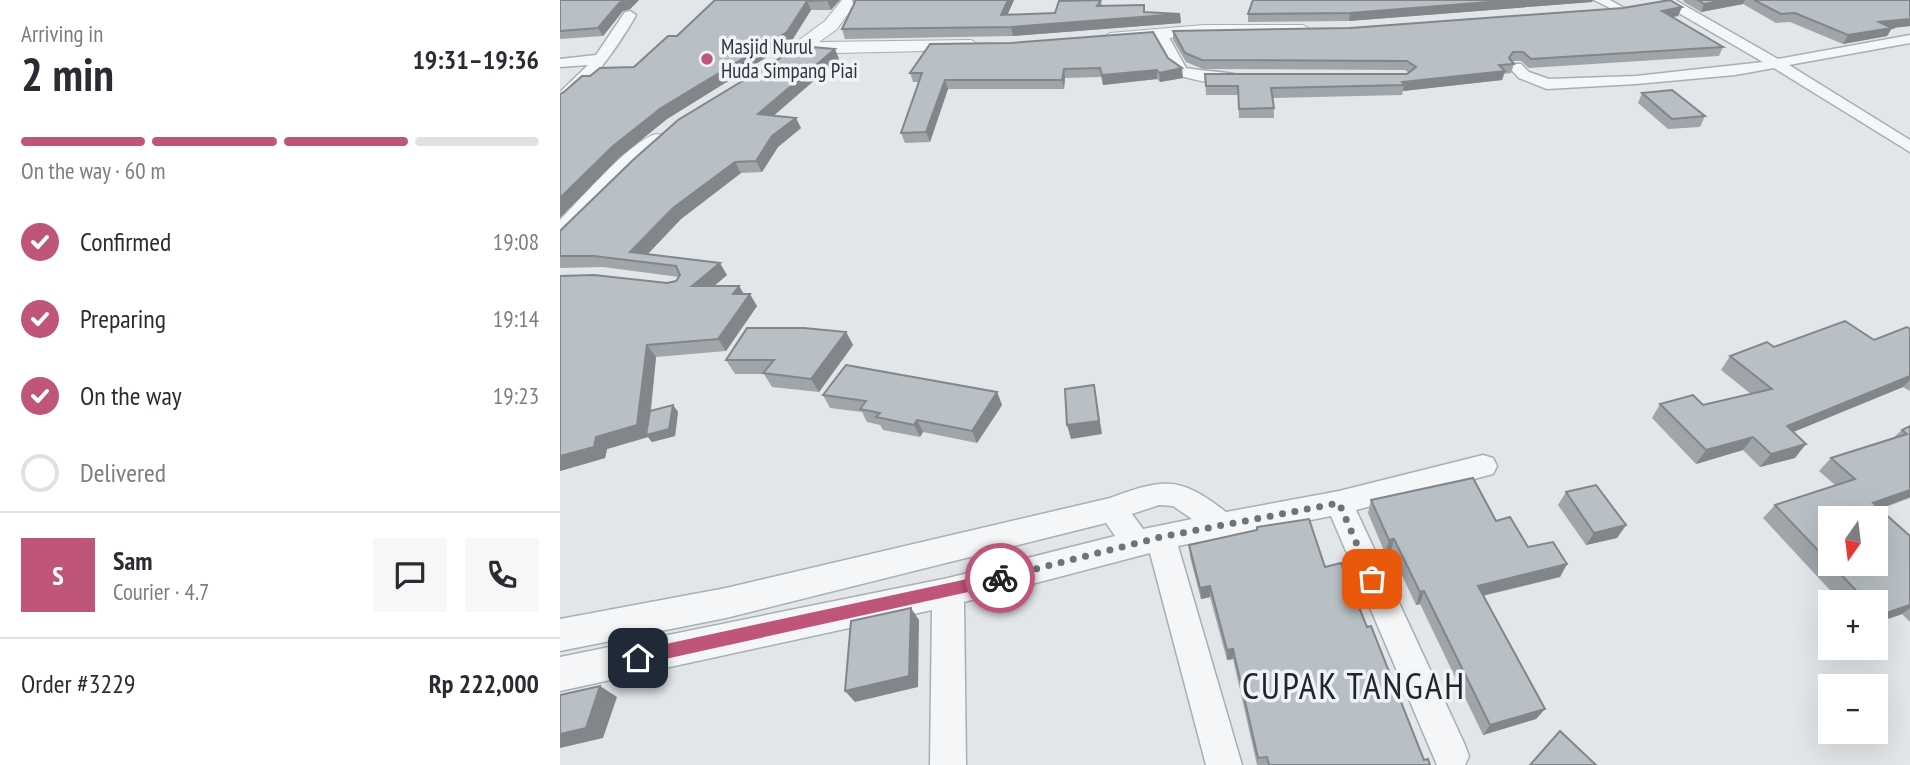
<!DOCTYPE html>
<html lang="en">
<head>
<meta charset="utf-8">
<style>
	body { margin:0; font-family:"PT Sans Narrow",sans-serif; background:#f7f7f7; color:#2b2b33; height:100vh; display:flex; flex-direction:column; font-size:26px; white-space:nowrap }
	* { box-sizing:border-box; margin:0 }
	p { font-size:23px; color:#7c7c81 }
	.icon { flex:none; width:38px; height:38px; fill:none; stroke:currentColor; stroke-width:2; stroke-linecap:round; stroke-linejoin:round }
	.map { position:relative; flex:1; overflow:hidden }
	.sheet { display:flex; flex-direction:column; background:#fff; width:560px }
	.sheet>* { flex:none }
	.needle { width:46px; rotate:194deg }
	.tools { position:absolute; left:1258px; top:506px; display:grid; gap:14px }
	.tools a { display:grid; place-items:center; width:70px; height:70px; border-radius:0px; background:#fff; box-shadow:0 7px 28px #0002; font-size:35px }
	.pin { position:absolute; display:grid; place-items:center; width:60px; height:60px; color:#fff; margin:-30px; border-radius:14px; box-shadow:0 4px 10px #0006 }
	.courier { position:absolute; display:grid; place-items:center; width:70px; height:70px; margin:-35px; border:5px solid #c0557a; border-radius:50%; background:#fff; color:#222; box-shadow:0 2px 9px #0007 }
	.summary em { font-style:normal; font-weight:600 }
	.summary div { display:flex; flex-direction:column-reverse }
	.summary { display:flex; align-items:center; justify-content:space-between; height:119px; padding:0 21px }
	h1 { font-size:46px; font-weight:600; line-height:52px }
	.bar { display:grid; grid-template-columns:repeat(4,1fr); gap:10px 7px; align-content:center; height:84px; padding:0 21px }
	.bar i { height:9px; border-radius:5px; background:#e1e1e2 }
	.bar .selected { background:#c0557a }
	.bar p { grid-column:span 4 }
	.line { display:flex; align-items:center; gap:18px; padding:0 21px; border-top:2px solid #e1e1e2 }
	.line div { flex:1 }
	.round { display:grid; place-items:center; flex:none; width:74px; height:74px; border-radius:0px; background:#f7f7f7 }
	ol { padding:0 21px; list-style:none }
	li { display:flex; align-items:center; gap:21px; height:77px }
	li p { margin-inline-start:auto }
	li .icon { padding:7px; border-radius:50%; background:#c0557a; color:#fff; stroke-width:4 }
	li:last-child { color:#7c7c81 }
	li i { width:38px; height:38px; border:4px solid #e1e1e2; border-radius:50% }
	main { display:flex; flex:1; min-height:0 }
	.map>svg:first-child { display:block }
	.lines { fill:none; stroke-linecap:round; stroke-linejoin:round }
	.minor-casing { stroke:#a8aeb3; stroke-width:3 }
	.tertiary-casing { stroke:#a8aeb3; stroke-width:2 }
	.minor { fill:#f4f6f7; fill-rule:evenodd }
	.tertiary { fill:#f4f6f7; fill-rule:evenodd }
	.wall { fill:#9fa5a9 }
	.shaded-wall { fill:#82868a }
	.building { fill:#b9c0c5; stroke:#82868a; stroke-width:2; fill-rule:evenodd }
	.route { fill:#c0557a }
	.done { stroke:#6c747a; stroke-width:7; stroke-dasharray:0 12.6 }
	.poi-dot { fill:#c0557a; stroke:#f1f4f6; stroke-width:2.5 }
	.labels { text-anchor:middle; stroke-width:7; stroke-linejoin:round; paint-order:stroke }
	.far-poi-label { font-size:21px; fill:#2c363f; stroke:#f1f4f6; text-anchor:start }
	.near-quarter-label { font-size:37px; letter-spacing:2px; fill:#1e272f; stroke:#f1f4f6 }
</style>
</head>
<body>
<main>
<section class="sheet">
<div class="summary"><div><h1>2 min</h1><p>Arriving in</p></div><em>19:31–19:36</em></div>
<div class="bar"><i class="selected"></i><i class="selected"></i><i class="selected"></i><i></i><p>On the way · 60 m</p></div>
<ol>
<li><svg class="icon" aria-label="check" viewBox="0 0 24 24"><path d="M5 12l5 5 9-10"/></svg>Confirmed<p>19:08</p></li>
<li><svg class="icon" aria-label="check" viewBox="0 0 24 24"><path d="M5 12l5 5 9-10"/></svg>Preparing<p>19:14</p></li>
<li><svg class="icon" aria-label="check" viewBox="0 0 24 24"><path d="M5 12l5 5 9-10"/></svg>On the way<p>19:23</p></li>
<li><i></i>Delivered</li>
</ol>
<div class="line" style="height:126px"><b class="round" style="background:#c0557a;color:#fff">S</b><div><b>Sam</b><p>Courier · 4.7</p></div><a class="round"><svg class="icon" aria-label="chat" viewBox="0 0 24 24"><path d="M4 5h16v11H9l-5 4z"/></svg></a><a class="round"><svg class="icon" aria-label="phone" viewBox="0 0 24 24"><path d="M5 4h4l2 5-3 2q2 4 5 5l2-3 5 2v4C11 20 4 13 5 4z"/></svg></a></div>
<div class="line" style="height:91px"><div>Order #3229</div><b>Rp 222,000</b></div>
</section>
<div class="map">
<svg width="1350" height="765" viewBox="0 0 1350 765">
	<rect width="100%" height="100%" fill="#e2e6e9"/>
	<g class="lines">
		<defs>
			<g id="minor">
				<polygon points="1034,0 1050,0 1066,9 1060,13"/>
				<polygon points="1104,0 1115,0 1218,59 1350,35 1350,43 1229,65 1350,140 1350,152 1214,68 1175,75 1076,84 987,89 959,78 949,67 951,64 961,64 969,72 989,79 1076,76 1203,62 1105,5"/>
				<path d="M 70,11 L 76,15 C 64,37 24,98 0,105 L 0,92 L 28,65 L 0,67 L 0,59 L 36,55 L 65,12 Z"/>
				<path d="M 600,30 L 607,34 L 626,68 C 639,71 679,72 685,78 C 671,91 634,79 616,75 L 593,34 Z"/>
				<path d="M 923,455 L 933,458 L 937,466 L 933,474 L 796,510 L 904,743 L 909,756 L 905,765 L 877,765 L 771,516 L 618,546 L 682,765 L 646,765 L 590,553 L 404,602 L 406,765 L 370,765 L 372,610 L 0,691 L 0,657 L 388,578 L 555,536 L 546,523 L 166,618 L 0,651 L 0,619 L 166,588 L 550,498 C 604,478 620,476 666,512 L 779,491 ZM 599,505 L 613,506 L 632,519 L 583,529 L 572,514 Z"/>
			</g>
			<g id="tertiary">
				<polygon points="282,0 298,0 277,29 259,42 411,40 420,45 411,50 231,54 228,50 231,46 265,21"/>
				<polygon points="644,25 743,25 752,30 743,35 644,35 550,43 541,38 550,33"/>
				<path d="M 96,134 L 104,135 L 107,140 L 104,145 L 71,174 L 9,240 L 0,243 L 0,220 C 20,200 71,140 96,134 Z"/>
			</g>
		</defs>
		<use href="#minor" class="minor-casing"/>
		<use href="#tertiary" class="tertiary-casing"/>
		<use href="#minor" class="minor"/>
		<use href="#tertiary" class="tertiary"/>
	</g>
	<g class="wall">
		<polygon points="0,0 79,0 70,9 63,11 43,36 0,39"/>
		<polygon points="155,0 280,0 271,10 251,10 231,42 107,119 60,157 4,92 30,76 74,67 117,36"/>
		<polygon points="292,0 454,0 447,15 495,13 541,0 542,6 584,12 620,14 621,23 453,36 285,39 282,29 294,6"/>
		<polygon points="693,0 1033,0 1032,2 789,21 688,22 688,14"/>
		<polygon points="1123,0 1350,0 1350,26 1332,28 1327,36 1283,44 1230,22 1216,23 1183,4 1141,12 1124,2"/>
		<polygon points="1122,7 1118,16 1113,17 1163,47 1159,56 969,68 961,61 951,61 954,64 951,73 944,74 942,80 843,91 842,95 713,98 714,108 714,118 679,118 678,95 646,95 645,74 847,74 849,73 845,70 643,69 626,62 613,40 613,31 790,28"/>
		<polygon points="608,58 623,78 600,82 597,79 543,85 541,77 505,78 504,89 388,89 370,142 345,143 341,133 359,82 353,82 350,73"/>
		<polygon points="279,59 214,115 241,128 218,147 202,172 181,173 121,219 88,254 167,275 154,286 179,286 184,294 197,306 166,351 96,357 91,411 113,405 118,412 115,436 92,442 88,437 47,449 45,458 0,471 0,276 107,283 116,281 119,277 43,267 0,268 0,231"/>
		<polygon points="1082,93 1145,116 1140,127 1108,129 1078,103"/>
		<polygon points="1350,329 1350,391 1343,387 1233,432 1235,458 1200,467 1183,450 1136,464 1092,418 1100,404 1143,405 1191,394 1161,370 1170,356 1214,347 1314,340"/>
		<polygon points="286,332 293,345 259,392 212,387 204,374 175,374 166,360"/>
		<polygon points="437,392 442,405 417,443 363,432 360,437 323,430 320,425 307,422 302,412 270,408 263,395"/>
		<polygon points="1350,426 1350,498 1320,509 1350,536 1350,622 1342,614 1316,623 1316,602 1281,602 1203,518 1215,505 1275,485 1259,471 1271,458 1333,438 1342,430"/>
		<polygon points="1006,492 1066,525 1057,538 1026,545 998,505"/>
		<polygon points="811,500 936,521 968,547 1007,564 1000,577 923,596 985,709 976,719 923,735 860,604 856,605 831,552 825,553 808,513"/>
		<polygon points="697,527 765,567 807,627 864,760 870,765 697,765 673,659 667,660 650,597 641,599 630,557 629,545 697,530"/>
	</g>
	<g class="shaded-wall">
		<polygon points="67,0 79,0 70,9 63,11 43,36 38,28 59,3"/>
		<polygon points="267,0 280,0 271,10"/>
		<polygon points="448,0 454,0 443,25 441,15"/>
		<polygon points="954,0 1033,0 1032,2 789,21 790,13"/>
		<polygon points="1165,0 1185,0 1183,4 1141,12 1144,4"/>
		<polygon points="247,1 251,10 231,42 107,119 60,157 0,218 0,198 53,146 101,108"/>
		<polygon points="1122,7 1118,16 1099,19 1102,11"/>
		<polygon points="620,14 621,23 453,36 451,27"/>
		<polygon points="1350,19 1350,26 1332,28 1327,36 1283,44 1288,35 1319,22"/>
		<polygon points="275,49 279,59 203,125 198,114"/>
		<polygon points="622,68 623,78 600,82 599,73"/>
		<polygon points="504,69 505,78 504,89 502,80"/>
		<polygon points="597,70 597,79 543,85 542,75"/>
		<polygon points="945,71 942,80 843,91 844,85 842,82"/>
		<polygon points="385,80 388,89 370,142 366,132"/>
		<polygon points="236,118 241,128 218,147 202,172 196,161 212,136"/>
		<polygon points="175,162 181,173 121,219 81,261 70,252 113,208"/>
		<polygon points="160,263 167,275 140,298 132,286"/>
		<polygon points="179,286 186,298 173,294"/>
		<polygon points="190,294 197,306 166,351 158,339"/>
		<polygon points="286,332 293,345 259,392 251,379"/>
		<polygon points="87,345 96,357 88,434 113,405 118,412 115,436 92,442 88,437 47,449 45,458 0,471 0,456 36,437"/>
		<polygon points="1350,376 1350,380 1343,387 1216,439 1227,426"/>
		<polygon points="534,385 542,434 511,439 507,425"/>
		<polygon points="437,392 442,405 417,443 412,431"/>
		<polygon points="357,420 363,432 360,437 354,425"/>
		<polygon points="1193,437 1183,450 1136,464 1146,450"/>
		<polygon points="1246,444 1235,458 1200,467 1211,454"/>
		<polygon points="1350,490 1350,497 1300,516 1313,503"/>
		<polygon points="1066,525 1057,538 1026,545 1034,533"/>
		<polygon points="834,539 831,552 825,553 829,540"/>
		<polygon points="1007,564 1000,577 912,598 918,586"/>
		<polygon points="650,586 650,597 641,599 640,588"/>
		<polygon points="864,591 860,604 856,605 860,592"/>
		<polygon points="1350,605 1350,608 1342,614 1316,623 1316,618 1320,615"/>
		<polygon points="351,608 359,620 358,687 295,702 285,691"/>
		<polygon points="673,649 673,659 667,660 667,650"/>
		<polygon points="40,686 57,697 43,738 0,748 0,734"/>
		<polygon points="985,709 976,719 923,735 930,725"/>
	</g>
	<g class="building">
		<polygon points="0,0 67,0 59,3 38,28 0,31"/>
		<polygon points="155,0 268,0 247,1 227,32 101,108 53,146 0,198 0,94 4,92 22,76 30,76 40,68 74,67 108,36 117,36"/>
		<polygon points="296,0 448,0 441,15 495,13 499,1 541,0 537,6 584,5 584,12 620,14 451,27 282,29"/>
		<polygon points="693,0 954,0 790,13 688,14"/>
		<polygon points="1110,0 1122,7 1102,11 1163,47 971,59 963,52 953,52 949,58 954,64 939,65 945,71 842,82 844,85 711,88 714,108 679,109 678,86 646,86 645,74 847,74 856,67 847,61 642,60 625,53 613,31 790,28 1063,8"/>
		<polygon points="1138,0 1165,0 1144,4"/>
		<polygon points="1194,0 1350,0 1350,19 1319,22 1332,28 1288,35 1235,13 1221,14"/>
		<polygon points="593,32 608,58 622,68 599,73 597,70 542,75 540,68 504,69 502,80 385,80 366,132 341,133 362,73 350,73 370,44 451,43"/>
		<polygon points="240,46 275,49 198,114 236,118 212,136 196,161 175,162 113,208 70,252 160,263 132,286 179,286 173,294 190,294 158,339 87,345 77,425 36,437 34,447 0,456 0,276 34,275 107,283 116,281 120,275 116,266 34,256 0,256 0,231 73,160 118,120"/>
		<polygon points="1112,90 1145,116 1112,119 1082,93"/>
		<polygon points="1285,321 1314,340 1347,327 1350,329 1350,376 1227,426 1246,444 1211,454 1193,437 1146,450 1100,404 1133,395 1143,405 1212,389 1170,356 1207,342 1214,347"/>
		<polygon points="187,328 244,328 286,332 251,379 203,373 214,360 166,360"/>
		<polygon points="286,365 437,392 412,431 357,420 354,425 316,417 320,413 300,409 306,401 263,395"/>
		<polygon points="534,385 539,421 507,425 505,389"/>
		<polygon points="113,405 109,429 86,435 90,411"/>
		<path d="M 1350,426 L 1350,490 L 1313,503 L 1350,536 L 1350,605 L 1320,615 L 1316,611 L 1316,602 L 1307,602 L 1215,505 L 1295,479 L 1271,458 L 1347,434 L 1342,430 ZM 1270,518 L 1316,518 L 1316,564 L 1270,564 Z"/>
		<polygon points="913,478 936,521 950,517 968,547 993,542 1007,564 918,586 985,709 930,725 864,591 860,592 834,539 829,540 811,500"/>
		<polygon points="1036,485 1066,525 1034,533 1006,492"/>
		<polygon points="749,519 765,567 781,563 807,627 811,626 864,760 868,759 870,765 709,765 707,757 698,758 673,649 667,650 650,586 640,588 629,545 697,530 697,527"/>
		<polygon points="351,608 349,676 285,691 291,621"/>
		<polygon points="40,686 26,728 0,734 0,695"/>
		<polygon points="1000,731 1036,765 970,765"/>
	</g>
	<polygon class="route" points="440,572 447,578 440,585 78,665 72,663 70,658 72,653 78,650"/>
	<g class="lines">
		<polyline class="done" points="440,578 601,537 779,503 812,579"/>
	</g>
	<circle class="poi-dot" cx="147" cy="59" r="7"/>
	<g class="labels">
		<g class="far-poi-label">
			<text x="161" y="54">Masjid Nurul<tspan x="161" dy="24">Huda Simpang Piai</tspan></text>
		</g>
		<g class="near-quarter-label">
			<text x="794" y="699">CUPAK TANGAH</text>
		</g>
	</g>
</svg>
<div class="tools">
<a><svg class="needle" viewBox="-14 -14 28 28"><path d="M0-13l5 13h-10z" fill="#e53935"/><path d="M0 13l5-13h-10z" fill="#7c7c81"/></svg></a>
<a>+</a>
<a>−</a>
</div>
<div class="pin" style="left:812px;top:579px;background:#ea580c"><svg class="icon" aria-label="bag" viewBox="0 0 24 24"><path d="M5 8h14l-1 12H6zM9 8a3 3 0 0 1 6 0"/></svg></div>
<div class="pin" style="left:78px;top:658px;background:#1f2937"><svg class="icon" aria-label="home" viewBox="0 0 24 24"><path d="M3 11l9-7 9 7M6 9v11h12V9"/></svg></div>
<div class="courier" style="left:440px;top:578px"><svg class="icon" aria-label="bike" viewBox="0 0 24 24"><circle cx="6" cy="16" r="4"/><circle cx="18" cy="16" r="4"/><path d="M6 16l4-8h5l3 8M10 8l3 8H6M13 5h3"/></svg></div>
</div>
</main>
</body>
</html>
